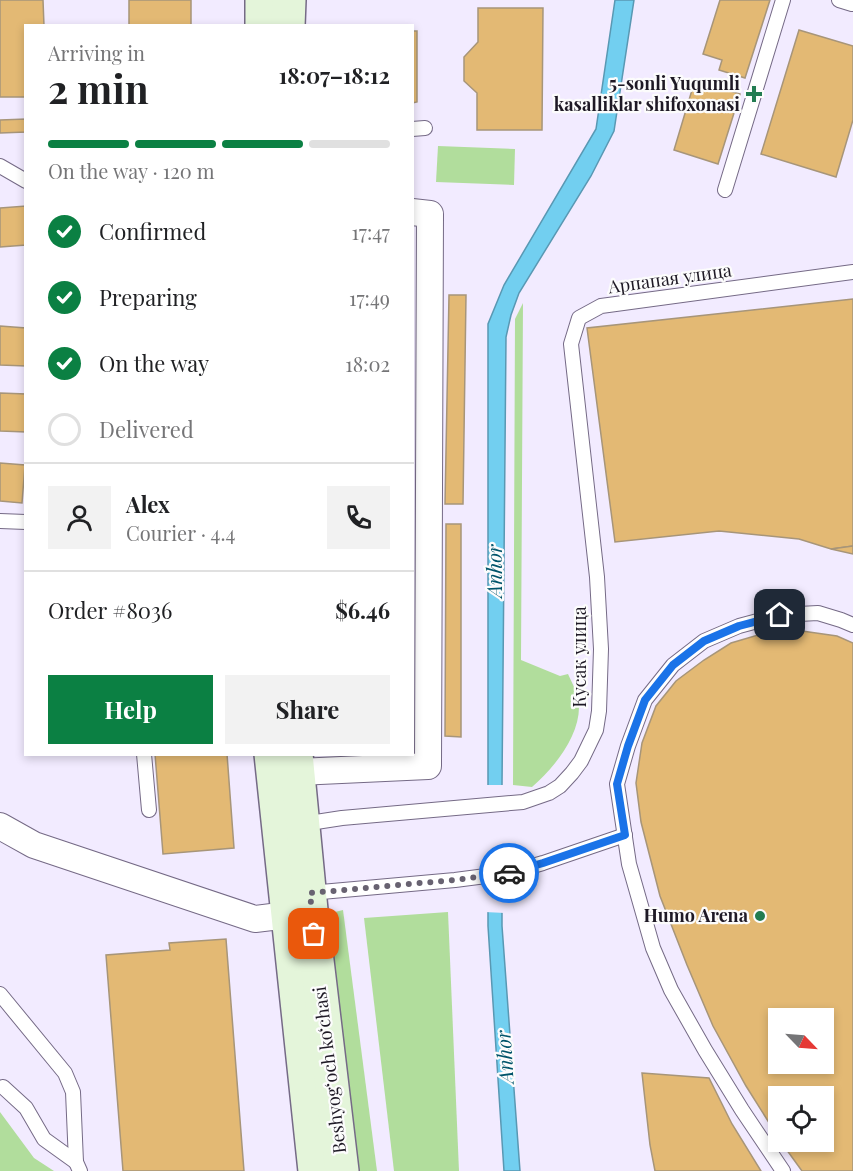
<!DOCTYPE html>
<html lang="en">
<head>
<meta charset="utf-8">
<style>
	body { margin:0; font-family:"Playfair Display",serif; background:#f2f2f2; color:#202124; height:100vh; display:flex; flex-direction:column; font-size:22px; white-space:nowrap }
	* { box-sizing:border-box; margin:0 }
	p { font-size:20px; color:#757577 }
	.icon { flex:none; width:33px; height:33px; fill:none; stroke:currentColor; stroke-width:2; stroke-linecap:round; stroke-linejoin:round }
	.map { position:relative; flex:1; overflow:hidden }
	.panel { position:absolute; left:24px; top:24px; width:390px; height:732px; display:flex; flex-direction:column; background:#fff; border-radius:0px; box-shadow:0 3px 9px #0003 }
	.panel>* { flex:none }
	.needle { width:39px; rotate:115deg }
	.tools { position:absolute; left:768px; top:1008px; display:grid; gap:12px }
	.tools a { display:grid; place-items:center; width:66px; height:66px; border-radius:0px; background:#fff; box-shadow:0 3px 9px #0003; font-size:30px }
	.pin { position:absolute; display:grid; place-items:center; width:51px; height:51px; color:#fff; margin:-26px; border-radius:12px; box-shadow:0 3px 9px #0006 }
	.courier { position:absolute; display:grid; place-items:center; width:60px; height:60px; margin:-30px; border:4px solid #1a73e8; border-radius:50%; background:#fff; color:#222; box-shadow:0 2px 8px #0007 }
	.headline em { font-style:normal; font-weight:700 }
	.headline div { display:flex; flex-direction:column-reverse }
	.headline { display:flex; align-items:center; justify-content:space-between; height:102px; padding:0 24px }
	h1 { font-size:39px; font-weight:700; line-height:45px }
	.bar { display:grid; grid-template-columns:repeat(4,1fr); gap:9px 6px; align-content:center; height:72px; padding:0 24px }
	.bar i { height:8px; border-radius:4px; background:#e0e0e0 }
	.bar .selected { background:#0b8043 }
	.bar p { grid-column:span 4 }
	.line { display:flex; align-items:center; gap:15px; padding:0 24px; border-top:2px solid #e0e0e0 }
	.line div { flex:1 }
	.round { display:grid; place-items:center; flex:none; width:63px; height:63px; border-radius:0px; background:#f2f2f2 }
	ol { padding:0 24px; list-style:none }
	li { display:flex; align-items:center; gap:18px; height:66px }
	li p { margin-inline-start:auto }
	li .icon { padding:6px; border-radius:50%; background:#0b8043; color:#fff; stroke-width:4 }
	li:last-child { color:#757577 }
	li i { width:33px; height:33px; border:3px solid #e0e0e0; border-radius:50% }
	.action { display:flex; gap:12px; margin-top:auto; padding:12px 24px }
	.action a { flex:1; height:69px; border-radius:0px; background:#0b8043; color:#fff; font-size:24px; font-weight:700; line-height:69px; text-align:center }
	.action a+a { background:#f2f2f2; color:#202124 }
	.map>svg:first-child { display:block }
	.green { fill:#b1dd9c }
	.water { fill:#72cff0; stroke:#5998b3; stroke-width:1.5 }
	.pier { fill:#f2ebff }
	.building { fill:#e3b974; stroke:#a79579; stroke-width:1.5; fill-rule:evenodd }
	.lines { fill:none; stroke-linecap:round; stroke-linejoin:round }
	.lane-casing { stroke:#756a86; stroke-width:16 }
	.street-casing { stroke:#756a86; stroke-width:28 }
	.secondary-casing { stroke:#756a86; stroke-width:36 }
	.lane { stroke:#fff; stroke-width:14 }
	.street { stroke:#fff; stroke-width:26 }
	.secondary { stroke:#e4f5da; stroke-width:33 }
	.done { stroke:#686271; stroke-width:6; stroke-dasharray:0 10.8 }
	.route { stroke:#1a73e8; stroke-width:8 }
	.poi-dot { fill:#227c51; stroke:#fcfcfc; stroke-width:2 }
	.labels { text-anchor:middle; stroke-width:4.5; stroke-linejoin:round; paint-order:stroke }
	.poi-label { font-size:18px; font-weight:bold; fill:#1e1925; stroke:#fcfcfc; text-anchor:end }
	.street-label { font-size:18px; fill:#1e1925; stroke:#fcfcfc }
	.water-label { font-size:20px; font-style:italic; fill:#00546a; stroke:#fcfcfc }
</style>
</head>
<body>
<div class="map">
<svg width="853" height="1171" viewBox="0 0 853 1171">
	<rect width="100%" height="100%" fill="#f2ebff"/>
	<g class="green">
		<polygon points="438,146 515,149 514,185 436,182"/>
		<path d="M 523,303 L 521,660 L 560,676 L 568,674 C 572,683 579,695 579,705 C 580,736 554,768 532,787 L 513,785 L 515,319 Z"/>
		<polygon points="343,910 377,1171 357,1171 324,928 331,913"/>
		<polygon points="448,912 459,1171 394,1171 364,918"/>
		<polygon points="0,1112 34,1158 54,1171 0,1171"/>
	</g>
	<polygon class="water" points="615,0 634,0 614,131 591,176 519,293 511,315 506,337 502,785 502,926 520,1171 504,1171 488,926 488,324 504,285 596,129"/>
	<polygon class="pier" points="484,785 505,785 505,913 485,912"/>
	<g class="building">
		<polygon points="0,0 43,0 44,26 26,26 26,97 0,97"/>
		<rect x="129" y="0" width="62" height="26"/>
		<polygon points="720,0 770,0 745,78 719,70 722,60 703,54"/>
		<polygon points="478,8 543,8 542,130 477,130 477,93 464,81 464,57 478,42"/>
		<polygon points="799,30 853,46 853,120 836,177 761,154"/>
		<polygon points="412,31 417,31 417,102 412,103"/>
		<polygon points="695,80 740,94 718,164 674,150"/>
		<polygon points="26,119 26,132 0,133 0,120"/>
		<polygon points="26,206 26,245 0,247 0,208"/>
		<polygon points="449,295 466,295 463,504 445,504"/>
		<polygon points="853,299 853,546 831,549 799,539 719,531 615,542 587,328"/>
		<polygon points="0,326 26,328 26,366 0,365"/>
		<polygon points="0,393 26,394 26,432 0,431"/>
		<polygon points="0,463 25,465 22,503 0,501"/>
		<polygon points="446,524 461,524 461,737 445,736"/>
		<polygon points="853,546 853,554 831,549"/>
		<path d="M 802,631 L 837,636 L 853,643 L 853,1171 L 802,1171 L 781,1142 L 824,1142 L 824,1096 L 778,1096 L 778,1137 L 746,1086 L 713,1026 L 687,965 L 660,896 L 641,822 L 636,783 L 642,743 L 656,706 L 676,681 L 704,660 L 731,643 L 768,632 ZM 778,1018 L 824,1018 L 824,1064 L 778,1064 Z"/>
		<polygon points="155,754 227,754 234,848 163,854"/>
		<polygon points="226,939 244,1171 123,1171 106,955 170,950 169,943"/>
		<polygon points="642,1073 709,1078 732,1124 761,1171 655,1171 650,1145"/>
	</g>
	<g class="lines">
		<defs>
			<g id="lane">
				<polyline points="839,0 852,4"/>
				<polyline points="412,129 425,128"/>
				<polyline points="0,166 26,181"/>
				<polyline points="725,190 783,0"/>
				<polyline points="0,521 26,522"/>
				<polyline points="144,754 149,810"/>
				<polyline points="303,824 342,818 523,802 549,793 560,786 572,773 581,761 596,730 599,711 601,649 597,577 571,344 579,318 601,306 853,272"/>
				<polyline points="310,893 455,880 509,873 543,863 625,835"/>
				<polyline points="0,994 65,1073 73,1092 76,1162 80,1171"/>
				<polyline points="3,1087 26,1108 44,1139 76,1162"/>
				<polyline points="783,1171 742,1110 705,1050 671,990 653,948 629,864 617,784 628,746 645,700 673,665 704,641 739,626 780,615 818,613 841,620 853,625"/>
			</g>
			<g id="street">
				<polyline points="298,772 428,766 430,214 412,212"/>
				<polyline points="0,826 34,845 255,919 288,915 305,911"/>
			</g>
			<g id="secondary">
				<polyline points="262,26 262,0"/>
				<polyline points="288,26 289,0"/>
				<polyline points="271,754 315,1171"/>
				<polyline points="296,754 311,910 342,1171"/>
			</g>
		</defs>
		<use href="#lane" class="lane-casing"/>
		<use href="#street" class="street-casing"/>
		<use href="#secondary" class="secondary-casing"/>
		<use href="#lane" class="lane"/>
		<use href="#street" class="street"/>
		<use href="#secondary" class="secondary"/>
	</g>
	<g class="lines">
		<polyline class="done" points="314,934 310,893 454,880 509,873"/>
		<polyline class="route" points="509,873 543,863 625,835 617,784 628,746 645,700 673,665 704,641 739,626 780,615"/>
	</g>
	<g class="poi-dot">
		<path d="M751 85h6v6h6v6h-6v6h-6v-6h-6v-6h6z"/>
		<circle cx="760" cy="916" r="6"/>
	</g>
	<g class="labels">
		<g class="poi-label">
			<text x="740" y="90">5-sonli Yuqumli<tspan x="740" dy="21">kasalliklar shifoxonasi</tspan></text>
			<text x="748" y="922">Humo Arena</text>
		</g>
		<g class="street-label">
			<text transform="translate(670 279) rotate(-8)" y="6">Арпапая улица</text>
			<text transform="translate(580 657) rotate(-90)" y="6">Кусак улица</text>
			<text transform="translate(330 1070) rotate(-97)" y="6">Beshyogʻoch koʻchasi</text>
		</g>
		<g class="water-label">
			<text transform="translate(495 571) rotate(-90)" y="7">Anhor</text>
			<text transform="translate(505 1057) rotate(-94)" y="7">Anhor</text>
		</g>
	</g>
</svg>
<div class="tools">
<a><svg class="needle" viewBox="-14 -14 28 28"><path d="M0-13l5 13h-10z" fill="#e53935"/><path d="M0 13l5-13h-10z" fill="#757577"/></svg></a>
<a><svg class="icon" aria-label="locate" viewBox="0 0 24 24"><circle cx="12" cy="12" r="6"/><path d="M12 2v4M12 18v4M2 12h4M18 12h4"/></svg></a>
</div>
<div class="pin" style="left:314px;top:934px;background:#ea580c"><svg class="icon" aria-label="bag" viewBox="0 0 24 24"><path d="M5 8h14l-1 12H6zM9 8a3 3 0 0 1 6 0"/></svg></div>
<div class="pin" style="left:780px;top:615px;background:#1f2937"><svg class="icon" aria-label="home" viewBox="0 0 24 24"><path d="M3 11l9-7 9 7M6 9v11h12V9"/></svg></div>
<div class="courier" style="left:509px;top:873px"><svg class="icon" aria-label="car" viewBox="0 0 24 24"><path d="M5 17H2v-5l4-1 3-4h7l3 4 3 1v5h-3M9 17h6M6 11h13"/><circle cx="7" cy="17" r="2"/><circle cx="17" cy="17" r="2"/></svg></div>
<section class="panel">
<div class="headline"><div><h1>2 min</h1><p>Arriving in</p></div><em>18:07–18:12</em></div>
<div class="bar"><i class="selected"></i><i class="selected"></i><i class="selected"></i><i></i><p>On the way · 120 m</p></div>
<ol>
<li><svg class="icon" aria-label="check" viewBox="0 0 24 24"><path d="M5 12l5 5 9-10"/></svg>Confirmed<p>17:47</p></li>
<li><svg class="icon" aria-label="check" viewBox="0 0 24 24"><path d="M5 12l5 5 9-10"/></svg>Preparing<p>17:49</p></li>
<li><svg class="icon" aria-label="check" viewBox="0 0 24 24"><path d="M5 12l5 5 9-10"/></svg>On the way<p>18:02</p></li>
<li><i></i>Delivered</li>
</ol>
<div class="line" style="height:108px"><a class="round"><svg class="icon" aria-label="person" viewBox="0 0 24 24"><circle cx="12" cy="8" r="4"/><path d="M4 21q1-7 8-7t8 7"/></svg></a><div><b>Alex</b><p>Courier · 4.4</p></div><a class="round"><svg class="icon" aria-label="phone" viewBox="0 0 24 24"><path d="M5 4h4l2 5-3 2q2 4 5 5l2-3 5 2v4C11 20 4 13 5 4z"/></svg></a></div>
<div class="line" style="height:78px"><div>Order #8036</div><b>$6.46</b></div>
<div class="action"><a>Help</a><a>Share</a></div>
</section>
</div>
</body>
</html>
